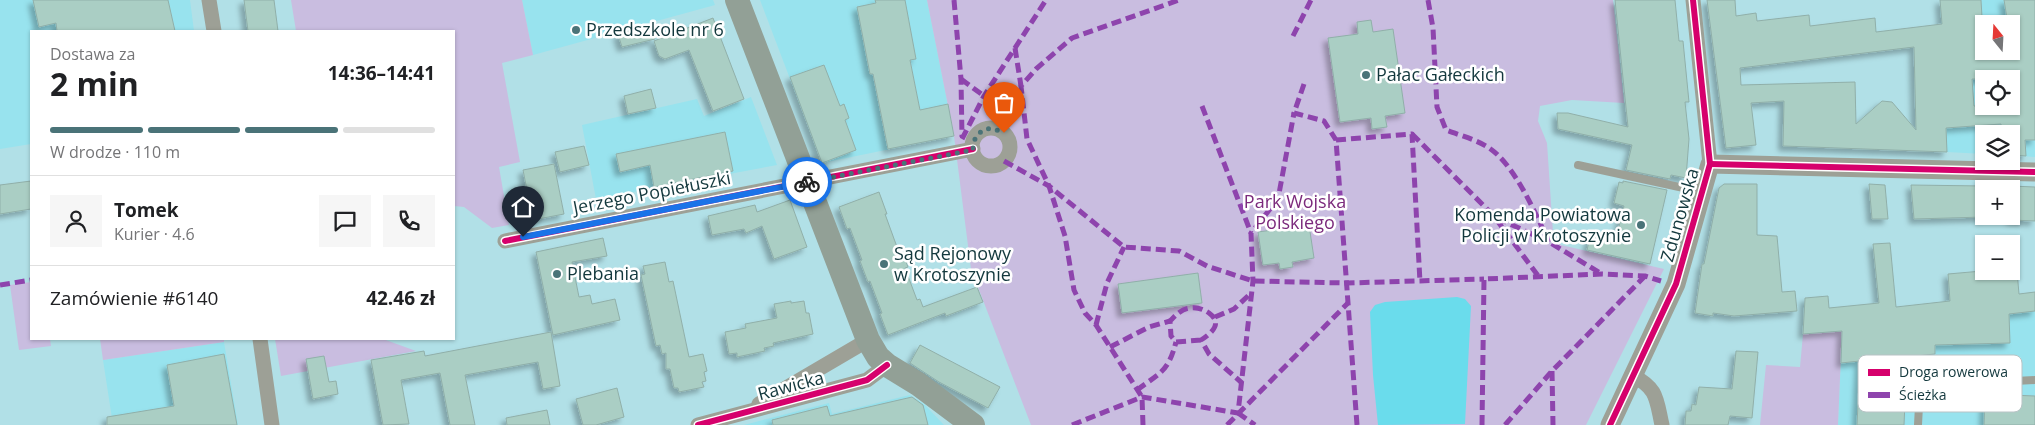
<!DOCTYPE html>
<html lang="pl">
<head>
<meta charset="utf-8">
<style>
	body { margin:0; font-family:"Open Sans",sans-serif; background:#f6f6f6; color:#202124; height:100vh; display:flex; flex-direction:column; font-size:19px; white-space:nowrap }
	* { box-sizing:border-box; margin:0 }
	p { font-size:16px; color:#757577 }
	.icon { flex:none; width:28px; height:28px; fill:none; stroke:currentColor; stroke-width:2; stroke-linecap:round; stroke-linejoin:round }
	.map { position:relative; flex:1; overflow:hidden }
	.side { position:absolute; left:30px; top:30px; width:425px; height:310px; display:flex; flex-direction:column; background:#fff; border-radius:0px; box-shadow:0 1px 4px #0004 }
	.side>* { flex:none }
	.needle { width:32px; rotate:342deg }
	.buttons { position:absolute; left:1975px; top:15px; display:grid; gap:10px }
	.buttons a { display:grid; place-items:center; width:45px; height:45px; border-radius:0px; background:#fff; box-shadow:0 1px 4px #0004; font-size:25px }
	.pin { position:absolute; display:grid; place-items:center; width:42px; height:42px; color:#fff; margin:-51px -21px; border-radius:50% 50% 50% 0; rotate:-45deg; box-shadow:0 0 5px #0007 }
	.pin .icon { rotate:45deg }
	.courier { position:absolute; display:grid; place-items:center; width:50px; height:50px; margin:-25px; border:4px solid #1a73e8; border-radius:50%; background:#fff; color:#222; box-shadow:0 1px 6px #0007 }
	.head em { font-style:normal; font-weight:700 }
	.head div { display:flex; flex-direction:column-reverse }
	.head { display:flex; align-items:center; justify-content:space-between; height:85px; padding:0 20px }
	h1 { font-size:32px; font-weight:700; line-height:38px }
	.bar { display:grid; grid-template-columns:repeat(4,1fr); gap:8px 5px; align-content:center; height:60px; padding:0 20px }
	.bar i { height:6px; border-radius:4px; background:#e0e0e0 }
	.bar .active { background:#4a7378 }
	.bar p { grid-column:span 4 }
	.line { display:flex; align-items:center; gap:12px; padding:0 20px; border-top:1px solid #e0e0e0 }
	.line div { flex:1 }
	.round { display:grid; place-items:center; flex:none; width:52px; height:52px; border-radius:0px; background:#f6f6f6 }
	.map>svg:first-child { display:block }
	.built { fill:#98e3ee; fill-rule:evenodd }
	.green { fill:#c9bde0 }
	.water { fill:#6adcec }
	.building { fill:#aacec4; stroke:#90afa9; fill-rule:evenodd; filter:url(#shadow) }
	.lines { fill:none; stroke-linecap:round; stroke-linejoin:round }
	.service { stroke:#9da096; stroke-width:8 }
	.minor { stroke:#9da096; stroke-width:15 }
	.tertiary { stroke:#9da096; stroke-width:19 }
	.primary { stroke:#92a096; stroke-width:24 }
	.quiet { stroke:#8e44ad; stroke-width:5; stroke-dasharray:10 5; stroke-linecap:butt }
	.cycleway-casing { stroke:#fff; stroke-width:9 }
	.cycleway { stroke:#d6006c; stroke-width:6 }
	.done { stroke:#4a7378; stroke-width:5; stroke-dasharray:0 9 }
	.route { stroke:#1a73e8; stroke-width:6 }
	.poi-dot { fill:#4a7378; stroke:#fff; stroke-width:2 }
	.labels { text-anchor:middle; stroke-width:5; stroke-linejoin:round; paint-order:stroke }
	.poi-label { font-size:18px; fill:#13383d; stroke:#fff; text-anchor:start }
	.street-label { font-size:18px; fill:#13383d; stroke:#fff }
	.park-label { font-size:18px; fill:#7b2a7c; stroke:#fff }
	.key { fill:#fff; stroke:#b8c3c5; stroke-width:1 }
	.key-label { font-size:14px; fill:#13383d }
</style>
</head>
<body>
<div class="map">
<svg width="2035" height="425" viewBox="0 0 2035 425">
	<defs>
		<filter id="shadow"><feDropShadow dx="-4.5" dy="4.5" stdDeviation="2.5" flood-color="#0004"/></filter>
	</defs>
	<rect width="100%" height="100%" fill="#b1e0e7"/>
	<g class="built">
		<polygon points="0,0 190,0 194,31 31,31 31,144 0,149"/>
		<polygon points="522,0 713,0 715,5 533,55"/>
		<polygon points="760,0 927,0 954,136 822,163"/>
		<path d="M 1940,0 L 2035,0 L 2035,157 L 2011,155 L 2011,134 L 1984,134 L 1984,154 L 1947,152 ZM 1984,24 L 2011,24 L 2011,51 L 1984,51 ZM 1984,79 L 2011,79 L 2011,106 L 1984,106 Z"/>
		<polygon points="751,97 777,165 596,199 582,125 697,99 704,116"/>
		<polygon points="2035,311 2035,425 1838,425 1842,331"/>
		<polygon points="224,342 238,425 113,425 103,360"/>
		<polygon points="910,395 924,404 944,425 744,425 829,403 832,414"/>
	</g>
	<g class="green">
		<polygon points="291,0 522,0 533,55 502,63 520,162 499,167 509,225 492,228 464,207 454,206 454,31 296,31"/>
		<polygon points="927,0 1613,0 1624,103 1572,100 1540,106 1538,121 1547,143 1553,233 1561,245 1664,269 1586,425 1031,425 971,269 954,136"/>
		<polygon points="31,282 31,339 50,339 51,346 19,350 10,285"/>
		<polygon points="1842,331 1838,425 1760,425 1766,365 1800,367 1803,334"/>
		<polygon points="100,339 224,339 224,342 103,360"/>
		<polygon points="275,339 383,339 416,351 281,376"/>
	</g>
	<polygon class="water" points="1457,297 1465,299 1471,306 1465,424 1378,425 1373,375 1370,312 1375,305 1385,302"/>
	<g class="building">
		<polygon points="33,0 168,0 175,31 57,31 56,23 39,27"/>
		<polygon points="244,0 274,0 278,31 248,31"/>
		<polygon points="875,0 905,0 916,59 910,60 920,110 948,104 954,136 888,149 873,74 870,74 857,7 876,3"/>
		<polygon points="1615,0 1675,0 1679,41 1683,41 1689,102 1685,102 1689,139 1686,178 1671,175 1670,179 1626,170 1632,145 1558,129 1557,113 1568,113 1628,127"/>
		<path d="M 1707,0 L 1735,0 L 1736,16 L 1756,13 L 1757,21 L 1809,15 L 1810,26 L 1875,18 L 1876,32 L 1942,24 L 1940,0 L 1981,0 L 1984,51 L 2011,51 L 2011,24 L 2008,24 L 2004,0 L 2035,0 L 2035,140 L 2025,140 L 2026,156 L 2011,155 L 2011,134 L 2002,134 L 2001,124 L 1946,128 L 1947,152 L 1783,146 L 1784,101 L 1751,103 L 1756,145 L 1726,148 ZM 1914,47 L 1916,130 L 1892,102 L 1882,101 L 1856,124 L 1855,82 L 1741,85 L 1740,68 ZM 1972,79 L 2011,79 L 2011,106 L 1974,106 Z"/>
		<polygon points="713,18 744,99 713,111 689,50 665,59 659,56 654,41"/>
		<polygon points="1371,20 1373,32 1393,29 1405,113 1385,116 1387,127 1372,129 1371,118 1340,122 1328,38 1358,34 1357,22"/>
		<polygon points="651,25 655,39 622,47 618,34"/>
		<polygon points="824,65 840,106 844,104 849,118 845,120 856,150 822,163 790,77"/>
		<polygon points="651,89 656,108 628,114 624,96"/>
		<polygon points="725,132 733,171 654,187 650,165 620,172 616,154"/>
		<polygon points="584,146 589,165 560,172 555,152"/>
		<polygon points="554,164 564,214 533,220 523,170"/>
		<polygon points="31,181 31,209 0,214 0,185"/>
		<polygon points="1623,181 1667,190 1650,264 1587,250 1591,233 1616,239 1624,206 1614,203 1619,182 1623,183"/>
		<polygon points="1724,184 1757,184 1757,235 1777,236 1782,292 1795,291 1797,311 1734,316 1713,313 1713,316 1695,313 1702,264 1704,264 1719,188"/>
		<polygon points="1869,184 1885,185 1888,219 1872,219"/>
		<polygon points="1911,185 1984,186 1984,217 1914,219"/>
		<polygon points="2011,186 2035,187 2035,221 2011,220"/>
		<polygon points="879,192 887,214 885,214 897,247 900,246 908,267 905,268 917,300 920,299 923,307 977,287 983,302 946,316 945,313 888,335 880,314 882,313 870,281 868,282 860,261 862,260 850,228 847,229 839,207"/>
		<polygon points="790,200 807,247 774,259 762,226 746,233 744,229 712,235 708,216 755,205 757,212"/>
		<polygon points="1309,225 1314,258 1292,262 1293,267 1280,269 1279,263 1263,265 1258,232"/>
		<polygon points="603,238 607,256 572,262 579,297 590,295 592,304 615,299 620,320 553,335 536,252"/>
		<polygon points="1890,243 1896,307 1950,301 1948,274 1982,271 2017,271 2019,294 2035,292 2035,311 2009,314 2010,343 1935,345 1935,354 1907,357 1904,425 1857,425 1860,361 1841,363 1842,331 1803,334 1805,298 1828,296 1829,308 1879,303 1873,244"/>
		<polygon points="665,262 669,282 673,281 689,357 703,354 707,371 704,372 706,381 702,382 704,387 679,392 678,388 674,388 670,369 666,369 666,353 662,354 660,345 656,346 641,275 645,274 643,266"/>
		<polygon points="1198,273 1202,303 1122,313 1118,284"/>
		<polygon points="791,301 791,303 804,301 806,313 809,313 813,334 773,343 774,346 764,348 765,351 737,357 737,353 729,354 725,332 746,328 745,324 777,318 774,304"/>
		<polygon points="551,332 560,386 543,389 538,362 465,375 475,425 450,425 440,373 401,380 409,424 383,425 371,360 424,351 425,356"/>
		<polygon points="920,345 1000,387 988,408 939,382 910,363"/>
		<polygon points="1736,351 1758,352 1752,418 1730,416 1728,425 1685,425 1686,411 1691,411 1692,404 1696,405 1699,387 1732,389"/>
		<polygon points="224,354 237,425 107,425 107,417 174,406 167,365"/>
		<polygon points="324,356 329,382 336,381 338,394 313,399 306,359"/>
		<polygon points="617,388 624,417 596,425 583,425 576,399"/>
		<polygon points="1985,394 2035,396 2035,425 1984,425"/>
		<polygon points="912,397 923,405 928,425 773,425 772,420 827,406 830,416"/>
		<polygon points="547,410 550,425 507,425 506,418"/>
	</g>
	<g class="lines">
		<g class="service">
			<polyline points="1578,165 1702,192"/>
			<polyline points="1918,425 1920,386 2035,380"/>
		</g>
		<g class="minor">
			<polyline points="209,0 214,31"/>
			<polyline points="1693,0 1710,164"/>
			<circle cx="991" cy="147" r="19"/>
			<polyline points="505,241 973,149"/>
			<polyline points="260,339 272,425"/>
			<path d="M 1632,375 C 1658,389 1656,398 1662,425"/>
			<polyline points="759,404 868,340"/>
			<polyline points="698,425 867,380 887,365"/>
		</g>
		<polyline class="tertiary" points="1610,425 1676,284 1710,164 2035,172"/>
		<polyline class="primary" points="737,0 868,340 878,357 887,365 918,384 973,425"/>
		<g class="quiet">
			<polyline points="954,0 961,79 962,137"/>
			<path d="M 1428,0 L 1433,28 L 1437,107 L 1446,130 C 1459,135 1474,139 1486,146 C 1514,162 1535,213 1549,242"/>
			<polyline points="1293,36 1311,0"/>
			<polyline points="1015,48 1021,86"/>
			<polyline points="961,79 984,96"/>
			<polyline points="1304,84 1294,113 1324,121 1336,140 1357,425"/>
			<polyline points="1202,106 1251,233"/>
			<polyline points="1412,134 1495,217 1549,242 1602,274"/>
			<polyline points="962,139 984,96 1046,0"/>
			<polyline points="1336,140 1412,134 1420,282"/>
			<polyline points="1004,161 1049,186 1124,247 1179,251 1207,266 1253,281 1347,283 1484,279"/>
			<polyline points="1496,219 1539,277"/>
			<polyline points="0,285 31,280"/>
			<polyline points="1215,317 1234,309 1251,293"/>
			<polyline points="1096,325 1107,283 1124,247"/>
			<path d="M 1201,340 L 1176,342 L 1171,336 L 1170,321 C 1176,315 1181,309 1190,308 C 1197,307 1203,309 1209,313 C 1223,323 1212,333 1201,340 L 1209,354 L 1242,383"/>
			<polyline points="1110,347 1149,327 1170,321"/>
			<polyline points="1552,371 1553,425"/>
			<path d="M 1137,390 C 1161,372 1168,372 1176,342"/>
			<polyline points="1238,413 1255,425"/>
			<polyline points="1072,425 1142,397 1238,413 1253,281 1251,233 1278,199 1294,113"/>
			<polyline points="1143,425 1142,397 1096,325 1085,313 1074,290 1065,236 1049,186 1027,139 1021,86 1036,69 1072,38 1179,0"/>
			<polyline points="1227,425 1348,303"/>
			<polyline points="1482,425 1484,279 1602,274 1645,276 1661,281"/>
			<polyline points="1505,425 1552,371 1645,276"/>
		</g>
		<defs>
			<g id="cycleway">
				<polyline points="1710,164 2035,172"/>
				<polyline points="505,241 973,149"/>
				<polyline points="698,425 867,380 887,365"/>
				<polyline points="1610,425 1676,284 1710,164 1693,0"/>
			</g>
		</defs>
		<use href="#cycleway" class="cycleway-casing"/>
		<use href="#cycleway" class="cycleway"/>
	</g>
	<g class="lines">
		<path class="done" d="M 807,182 L 973,150 C 973,137 979,130 992,128 L 1004,133"/>
		<polyline class="route" points="523,237 807,182"/>
	</g>
	<g class="poi-dot">
		<circle cx="576" cy="30" r="5"/>
		<circle cx="1366" cy="75" r="5"/>
		<circle cx="1641" cy="225" r="5"/>
		<circle cx="884" cy="264" r="5"/>
		<circle cx="557" cy="274" r="5"/>
	</g>
	<g class="labels">
		<g class="poi-label">
			<text x="586" y="36">Przedszkole nr 6</text>
			<text x="1376" y="81">Pałac Gałeckich</text>
			<text x="1631" y="221" text-anchor="end">Komenda Powiatowa<tspan x="1631" dy="21">Policji w Krotoszynie</tspan></text>
			<text x="894" y="260">Sąd Rejonowy<tspan x="894" dy="21">w Krotoszynie</tspan></text>
			<text x="567" y="280">Plebania</text>
		</g>
		<g class="street-label">
			<text transform="translate(652 193) rotate(-11)" y="6">Jerzego Popiełuszki</text>
			<text transform="translate(1680 215) rotate(-74)" y="6">Zdunowska</text>
			<text transform="translate(791 386) rotate(-15)" y="6">Rawicka</text>
		</g>
		<g class="park-label">
			<text x="1295" y="208">Park Wojska<tspan x="1295" dy="21">Polskiego</tspan></text>
		</g>
	</g>
	<rect x="1858" y="355" width="164" height="57" rx="8" class="key"/>
	<rect x="1868" y="369" width="22" height="7" fill="#d6006c"/>
	<rect x="1868" y="392" width="22" height="6" fill="#8e44ad"/>
	<g class="key-label">
		<text x="1899" y="377">Droga rowerowa</text>
		<text x="1899" y="400">Ścieżka</text>
	</g>
</svg>
<div class="buttons">
<a><svg class="needle" viewBox="-14 -14 28 28"><path d="M0-13l5 13h-10z" fill="#e53935"/><path d="M0 13l5-13h-10z" fill="#757577"/></svg></a>
<a><svg class="icon" aria-label="locate" viewBox="0 0 24 24"><circle cx="12" cy="12" r="6"/><path d="M12 2v4M12 18v4M2 12h4M18 12h4"/></svg></a>
<a><svg class="icon" aria-label="layers" viewBox="0 0 24 24"><path d="M12 4l9 5-9 5-9-5zM3 14l9 5 9-5"/></svg></a>
<a>+</a>
<a>−</a>
</div>
<div class="pin" style="left:1004px;top:133px;background:#ea580c"><svg class="icon" aria-label="bag" viewBox="0 0 24 24"><path d="M5 8h14l-1 12H6zM9 8a3 3 0 0 1 6 0"/></svg></div>
<div class="pin" style="left:523px;top:237px;background:#1f2937"><svg class="icon" aria-label="home" viewBox="0 0 24 24"><path d="M3 11l9-7 9 7M6 9v11h12V9"/></svg></div>
<div class="courier" style="left:807px;top:182px"><svg class="icon" aria-label="bike" viewBox="0 0 24 24"><circle cx="6" cy="16" r="4"/><circle cx="18" cy="16" r="4"/><path d="M6 16l4-8h5l3 8M10 8l3 8H6M13 5h3"/></svg></div>
<section class="side">
<div class="head"><div><h1>2 min</h1><p>Dostawa za</p></div><em>14:36–14:41</em></div>
<div class="bar"><i class="active"></i><i class="active"></i><i class="active"></i><i></i><p>W drodze · 110 m</p></div>
<div class="line" style="height:90px"><a class="round"><svg class="icon" aria-label="person" viewBox="0 0 24 24"><circle cx="12" cy="8" r="4"/><path d="M4 21q1-7 8-7t8 7"/></svg></a><div><b>Tomek</b><p>Kurier · 4.6</p></div><a class="round"><svg class="icon" aria-label="chat" viewBox="0 0 24 24"><path d="M4 5h16v11H9l-5 4z"/></svg></a><a class="round"><svg class="icon" aria-label="phone" viewBox="0 0 24 24"><path d="M5 4h4l2 5-3 2q2 4 5 5l2-3 5 2v4C11 20 4 13 5 4z"/></svg></a></div>
<div class="line" style="height:65px"><div>Zamówienie #6140</div><b>42.46 zł</b></div>
</section>
</div>
</body>
</html>
